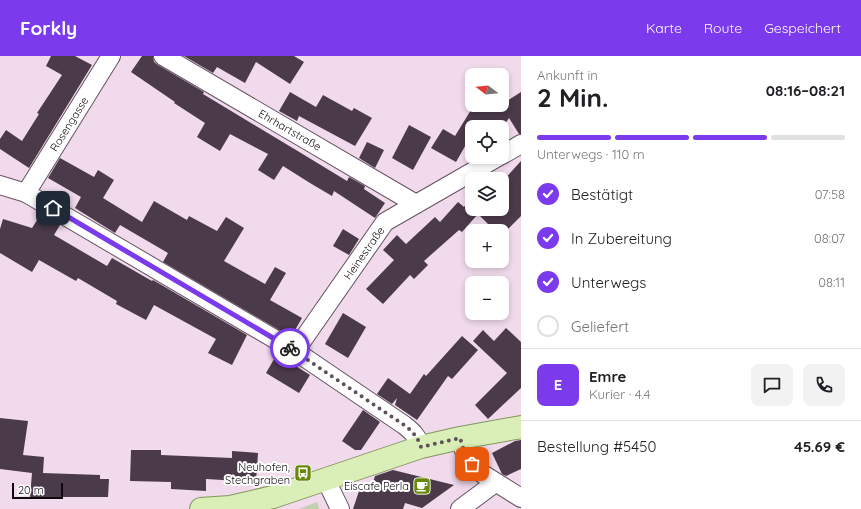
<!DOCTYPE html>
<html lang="de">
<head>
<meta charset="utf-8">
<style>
	body { margin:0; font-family:Quicksand,sans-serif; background:#f2f2f2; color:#202124; height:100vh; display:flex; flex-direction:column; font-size:15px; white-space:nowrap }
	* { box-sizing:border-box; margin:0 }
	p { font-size:13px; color:#757577 }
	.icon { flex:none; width:22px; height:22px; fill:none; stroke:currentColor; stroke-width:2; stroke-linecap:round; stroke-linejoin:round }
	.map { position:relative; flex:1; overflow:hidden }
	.panel { display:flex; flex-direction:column; background:#fff; width:340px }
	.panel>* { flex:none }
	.needle { width:26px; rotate:286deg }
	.buttons { position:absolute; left:465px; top:12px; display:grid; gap:8px }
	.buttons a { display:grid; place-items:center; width:44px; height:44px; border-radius:8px; background:#fff; box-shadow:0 2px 6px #0003; font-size:20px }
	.scale { position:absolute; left:12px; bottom:10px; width:51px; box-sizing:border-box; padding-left:4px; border:2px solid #0f090e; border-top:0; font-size:11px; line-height:14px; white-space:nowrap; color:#0f090e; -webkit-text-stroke:3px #fff; paint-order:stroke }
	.pin { position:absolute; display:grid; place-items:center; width:34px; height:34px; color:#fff; margin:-17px; border-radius:8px; box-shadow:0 2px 6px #0006 }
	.courier { position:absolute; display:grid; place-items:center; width:40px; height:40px; margin:-20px; border:3px solid #7c3aed; border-radius:50%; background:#fff; color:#222; box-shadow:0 1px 5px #0007 }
	.summary em { font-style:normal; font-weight:800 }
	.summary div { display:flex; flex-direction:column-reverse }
	.summary { display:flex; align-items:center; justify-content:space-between; height:68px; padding:0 16px }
	h1 { font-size:26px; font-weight:800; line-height:30px }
	.bar { display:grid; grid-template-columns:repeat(4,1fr); gap:6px 4px; align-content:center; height:48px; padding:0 16px }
	.bar i { height:5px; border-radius:3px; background:#e0e0e0 }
	.bar .current { background:#7c3aed }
	.bar p { grid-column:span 4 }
	.line { display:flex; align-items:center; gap:10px; padding:0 16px; border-top:1px solid #e0e0e0 }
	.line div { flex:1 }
	.round { display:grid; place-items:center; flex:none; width:42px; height:42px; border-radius:8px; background:#f2f2f2 }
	ol { padding:0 16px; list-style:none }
	li { display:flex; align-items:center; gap:12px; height:44px }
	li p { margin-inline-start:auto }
	li .icon { padding:4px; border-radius:50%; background:#7c3aed; color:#fff; stroke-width:4 }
	li:last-child { color:#757577 }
	li i { width:22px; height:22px; border:2px solid #e0e0e0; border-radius:50% }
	header { display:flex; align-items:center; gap:24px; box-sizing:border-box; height:56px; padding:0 20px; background:#7c3aed; color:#fff }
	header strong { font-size:19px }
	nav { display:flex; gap:22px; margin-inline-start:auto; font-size:14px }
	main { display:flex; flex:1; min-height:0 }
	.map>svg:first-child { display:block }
	.green { fill:#c3cfb0 }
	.building { fill:#4b3a49 }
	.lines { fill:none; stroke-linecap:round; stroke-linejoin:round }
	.minor-casing { stroke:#645262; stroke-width:20 }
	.major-casing { stroke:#83965d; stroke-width:24 }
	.minor { stroke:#fff; stroke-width:18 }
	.major { stroke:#daeeb7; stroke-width:22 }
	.done { stroke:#5e525c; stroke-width:4; stroke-dasharray:0 7.2 }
	.route { stroke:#7c3aed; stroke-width:5 }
	.labels { text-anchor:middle; stroke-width:4; stroke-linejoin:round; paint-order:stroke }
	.street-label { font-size:11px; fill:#0f090e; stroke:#fff }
	.poi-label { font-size:11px; fill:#0f090e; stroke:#fff; text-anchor:end }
</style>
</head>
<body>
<header>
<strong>Forkly</strong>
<nav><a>Karte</a><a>Route</a><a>Gespeichert</a></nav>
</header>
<main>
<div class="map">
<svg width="521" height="453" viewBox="0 0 521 453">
	<rect width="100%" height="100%" fill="#f0daec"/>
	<polygon class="green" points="317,446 319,452 319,453 299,453"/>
	<g class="building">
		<polygon points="51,0 75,0 92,9 29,112 0,93 0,83 6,74 22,85 39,58 37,57 62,19 46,10"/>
		<polygon points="142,0 153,0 154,6 158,9 204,36 203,38 251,67 301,97 347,125 349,121 365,130 364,133 385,147 375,162 334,135 332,140 310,127 283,110 274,124 258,114 268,98 230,78 220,95 197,81 205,67 174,47 175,46 131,16"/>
		<polygon points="184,0 294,0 304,6 290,28 256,6 245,27 217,11 213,17"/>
		<polygon points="290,36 316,51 323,39 352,55 354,52 372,62 355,90 299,60 297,65 279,55"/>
		<polygon points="521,36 521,78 519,78 509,62 503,71 472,71 472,78 456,106 431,92 443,73 455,80 474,49 502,49 502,48"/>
		<polygon points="409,69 431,81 413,114 392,102"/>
		<polygon points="367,86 384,94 375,112 359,102"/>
		<polygon points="60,102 94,121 98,114 114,124 103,142 142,166 154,145 187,164 189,160 217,175 226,161 244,172 224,205 265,228 275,211 286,217 270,244 302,262 291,281 163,206 168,197 120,169 115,177 75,152 81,141 48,122"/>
		<polygon points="521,105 521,160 502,179 502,175 495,175 478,158 462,176 459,174 424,205 428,209 414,223 410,219 383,248 366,233 394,204 383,194 397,179 406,188 435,161 440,166 458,146 464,151 472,141 472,153 502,153 502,126"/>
		<polygon points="41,158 60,169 54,179 107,210 112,202 152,225 153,224 247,279 232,309 208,297 216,283 154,249 146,264 116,248 117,245 78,222 76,225 39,204 32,216 0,197 0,173 3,163 32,172"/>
		<polygon points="343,173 359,183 349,199 333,190"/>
		<polygon points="343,257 366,271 348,302 325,288"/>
		<polygon points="506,272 521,286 521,332 488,363 475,349 507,317 473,285 483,274 494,285"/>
		<polygon points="462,280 478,294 452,323 448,320 417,364 395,349 397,342 392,348 377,338 388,322 410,338 424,318 426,320"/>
		<polygon points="277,298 310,319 299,337 266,317"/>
		<polygon points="363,354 380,366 361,394 355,394 342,385"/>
		<polygon points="0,362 28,365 23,399 44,401 43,417 100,419 100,423 109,423 108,441 30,441 32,417 0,413"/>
		<polygon points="521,384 521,413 506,420 502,418 492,397 515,385"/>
		<polygon points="131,394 161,394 161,399 232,402 232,395 258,397 256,426 206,423 206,435 171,433 171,426 130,425"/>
		<polygon points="393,414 454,429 422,452 405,447 403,453 353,453 360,432 370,435 375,420"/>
	</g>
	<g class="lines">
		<defs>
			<g id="minor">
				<polyline points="163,0 416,148"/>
				<polyline points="502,99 521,88"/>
				<path d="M 0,129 L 26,137 L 295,295 L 404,369 C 413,376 417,380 421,391"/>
				<polyline points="26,137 111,0"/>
				<polyline points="295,295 385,166 498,101"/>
				<polyline points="460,382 466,401 478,415 521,442"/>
				<polyline points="326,424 340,453"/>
				<polyline points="460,453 495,427"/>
			</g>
			<polyline id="major" points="201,453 230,451 273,441 421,391 460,382 521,371"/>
		</defs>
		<use href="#minor" class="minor-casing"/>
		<use href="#major" class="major-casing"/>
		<use href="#minor" class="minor"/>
		<use href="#major" class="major"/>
	</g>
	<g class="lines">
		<path class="done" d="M 290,292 L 404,369 C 413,376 417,380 421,391 L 460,382 L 466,401 L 472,408"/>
		<polyline class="route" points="53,152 290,292"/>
	</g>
	<defs>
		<symbol id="bus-square" viewBox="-11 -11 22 22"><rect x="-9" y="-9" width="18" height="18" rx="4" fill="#688908" stroke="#fff"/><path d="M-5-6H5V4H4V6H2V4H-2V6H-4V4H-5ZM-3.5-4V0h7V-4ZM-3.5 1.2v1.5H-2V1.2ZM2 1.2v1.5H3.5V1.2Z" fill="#fff"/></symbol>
		<symbol id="cafe-square" viewBox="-11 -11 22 22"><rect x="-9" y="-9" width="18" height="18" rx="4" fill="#688908" stroke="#fff"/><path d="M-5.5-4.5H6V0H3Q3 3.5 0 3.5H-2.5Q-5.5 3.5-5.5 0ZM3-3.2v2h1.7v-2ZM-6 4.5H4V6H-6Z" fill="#fff"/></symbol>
	</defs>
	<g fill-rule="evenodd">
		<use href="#bus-square" x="293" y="407" width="20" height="20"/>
		<use href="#cafe-square" x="412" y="420" width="20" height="20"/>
	</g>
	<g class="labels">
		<g class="street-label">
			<text transform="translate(69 68) rotate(-58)" y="4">Rosengasse</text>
			<text transform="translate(290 74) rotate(30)" y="4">Ehrhartstraße</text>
			<text transform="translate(364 197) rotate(-55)" y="4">Heinestraße</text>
		</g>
		<g class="poi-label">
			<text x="290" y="415">Neuhofen,<tspan x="290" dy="13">Stechgraben</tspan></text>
			<text x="409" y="434">Eiscafe Perla</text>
		</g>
	</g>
</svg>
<div class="buttons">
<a><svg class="needle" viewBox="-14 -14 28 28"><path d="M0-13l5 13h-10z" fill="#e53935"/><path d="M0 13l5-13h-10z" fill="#757577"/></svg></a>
<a><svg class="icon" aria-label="locate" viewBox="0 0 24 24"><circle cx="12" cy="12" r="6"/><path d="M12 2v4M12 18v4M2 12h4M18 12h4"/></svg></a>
<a><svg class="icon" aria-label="layers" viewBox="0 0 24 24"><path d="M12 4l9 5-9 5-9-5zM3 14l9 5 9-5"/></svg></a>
<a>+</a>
<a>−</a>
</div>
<div class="scale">20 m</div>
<div class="pin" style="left:472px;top:408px;background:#ea580c"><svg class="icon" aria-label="bag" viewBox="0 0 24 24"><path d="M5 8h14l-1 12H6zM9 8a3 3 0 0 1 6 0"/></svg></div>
<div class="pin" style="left:53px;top:152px;background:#1f2937"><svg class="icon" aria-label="home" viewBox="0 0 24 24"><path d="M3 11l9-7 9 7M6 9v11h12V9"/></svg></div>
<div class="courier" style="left:290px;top:292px"><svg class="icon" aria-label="bike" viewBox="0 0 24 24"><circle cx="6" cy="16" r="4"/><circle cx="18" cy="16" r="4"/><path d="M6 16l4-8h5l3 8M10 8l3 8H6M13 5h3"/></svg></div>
</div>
<section class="panel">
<div class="summary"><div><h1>2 Min.</h1><p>Ankunft in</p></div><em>08:16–08:21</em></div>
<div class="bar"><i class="current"></i><i class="current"></i><i class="current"></i><i></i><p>Unterwegs · 110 m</p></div>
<ol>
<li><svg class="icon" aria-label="check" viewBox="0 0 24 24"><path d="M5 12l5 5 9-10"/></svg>Bestätigt<p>07:58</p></li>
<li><svg class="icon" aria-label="check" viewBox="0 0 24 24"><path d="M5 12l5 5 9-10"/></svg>In Zubereitung<p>08:07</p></li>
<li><svg class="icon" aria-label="check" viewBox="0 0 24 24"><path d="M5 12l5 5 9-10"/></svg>Unterwegs<p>08:11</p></li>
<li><i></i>Geliefert</li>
</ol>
<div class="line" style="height:72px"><b class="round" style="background:#7c3aed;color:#fff">E</b><div><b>Emre</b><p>Kurier · 4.4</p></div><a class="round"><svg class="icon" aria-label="chat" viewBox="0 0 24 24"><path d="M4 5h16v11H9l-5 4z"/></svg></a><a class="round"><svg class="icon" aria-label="phone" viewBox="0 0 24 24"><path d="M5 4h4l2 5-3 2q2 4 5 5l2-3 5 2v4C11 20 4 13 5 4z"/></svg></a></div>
<div class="line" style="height:52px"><div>Bestellung #5450</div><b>45.69 €</b></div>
</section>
</main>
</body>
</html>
